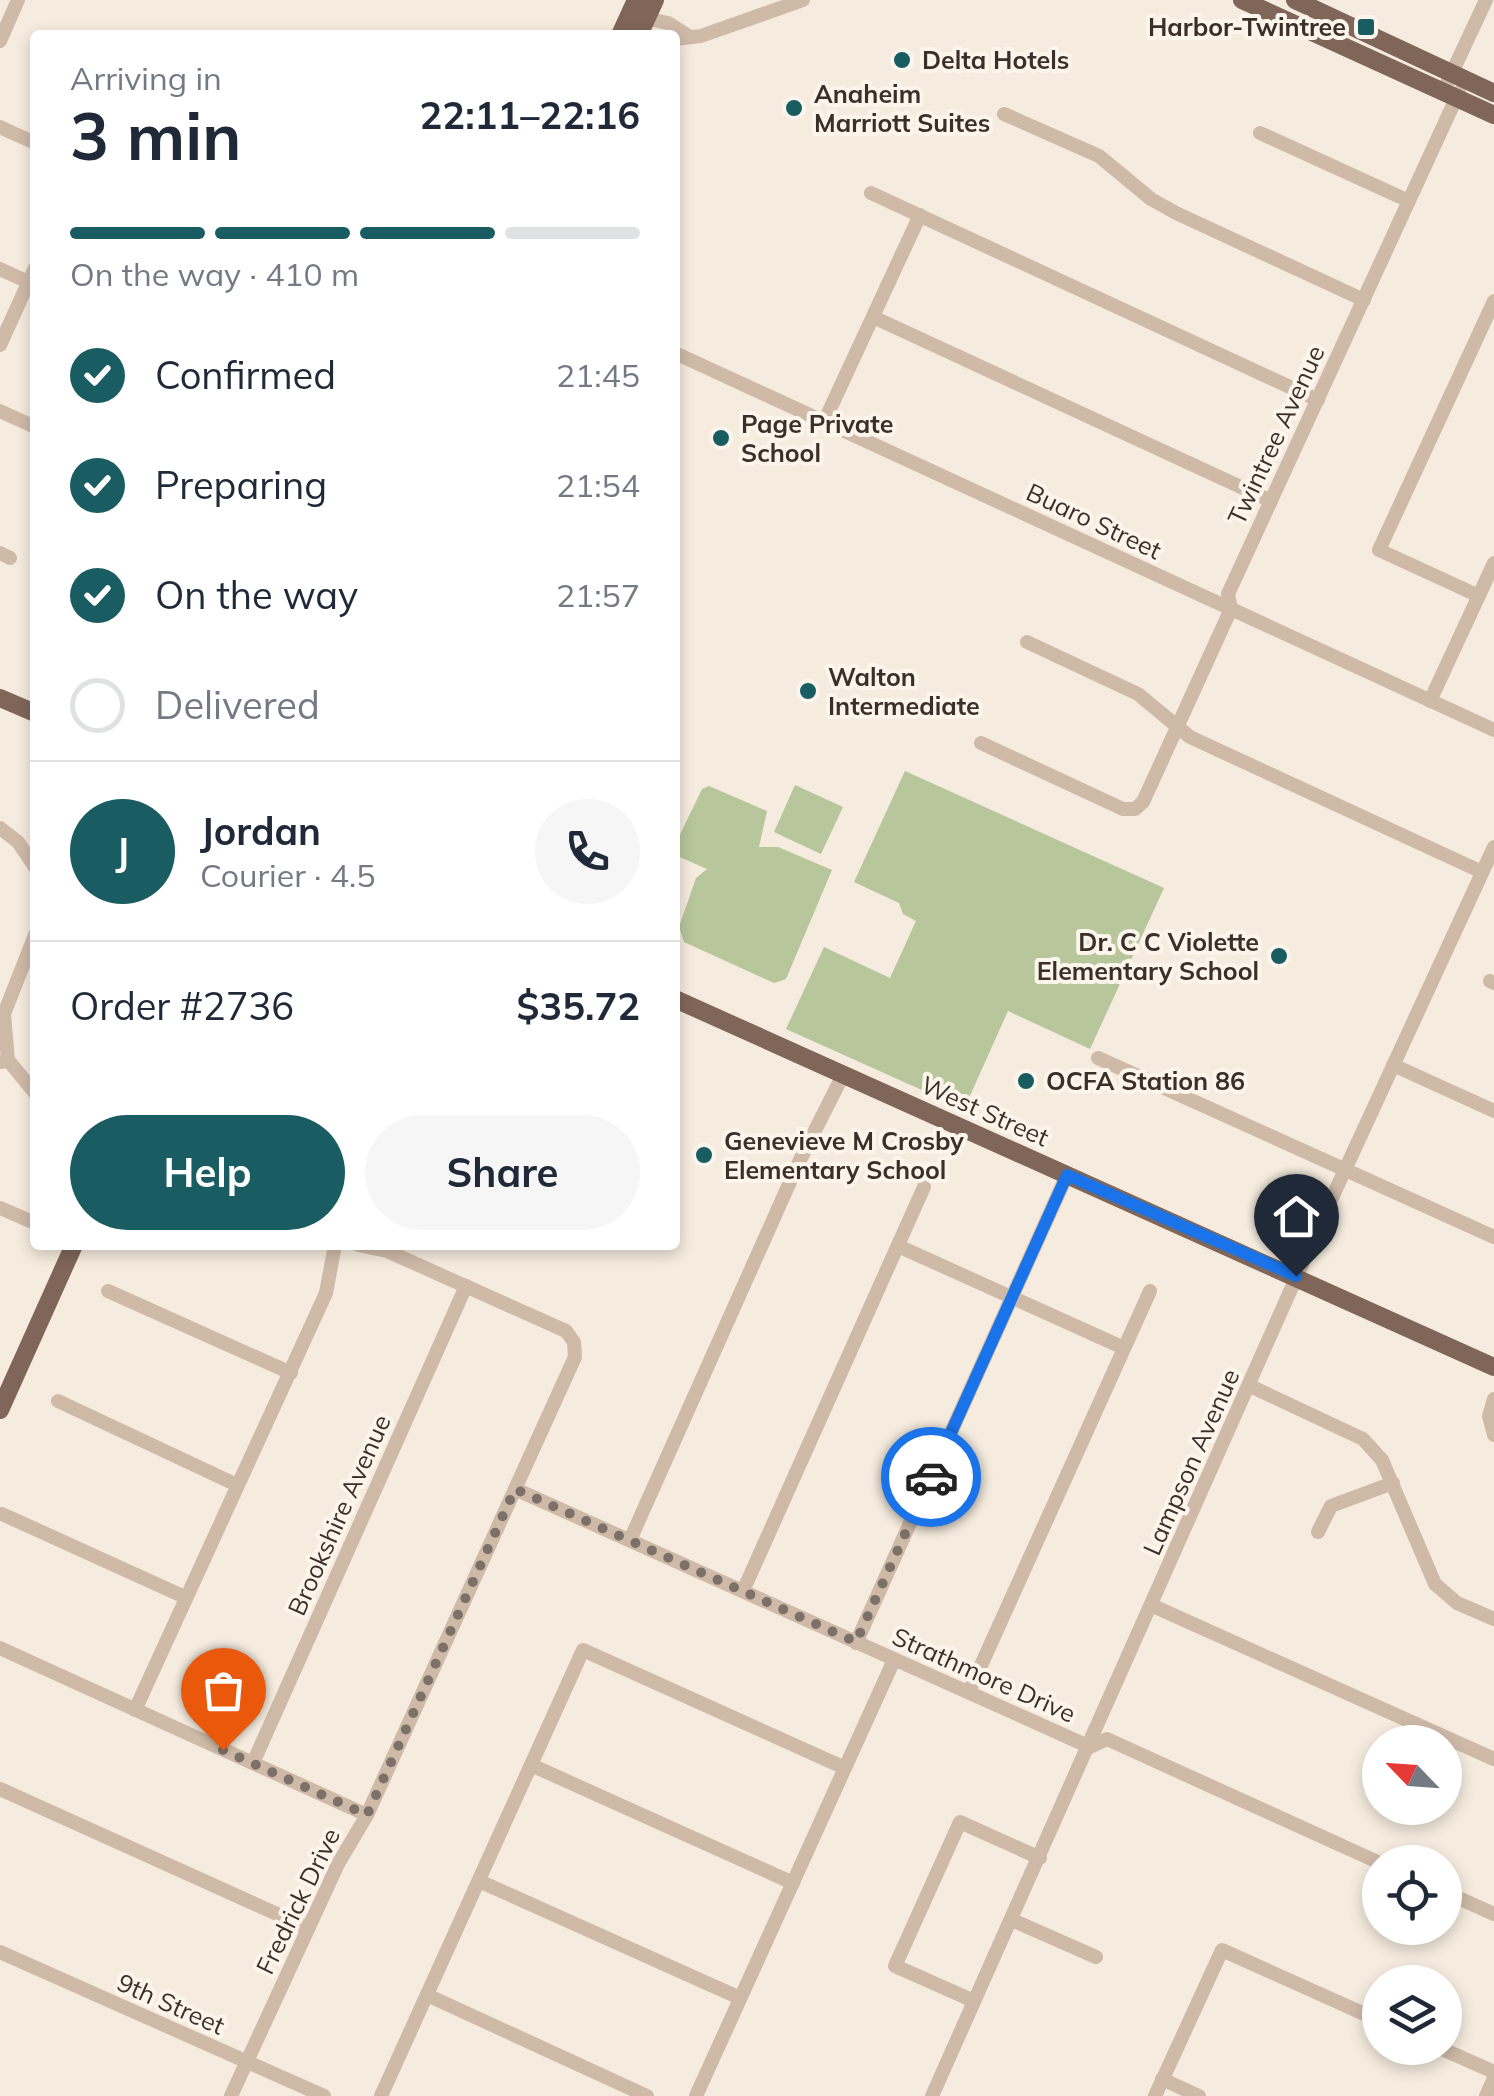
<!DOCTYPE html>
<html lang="en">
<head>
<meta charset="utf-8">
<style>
	body { margin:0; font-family:Mulish,sans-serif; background:#f6f6f7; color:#1f2937; height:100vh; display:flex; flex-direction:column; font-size:38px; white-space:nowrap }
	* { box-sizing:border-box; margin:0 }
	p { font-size:32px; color:#747a83 }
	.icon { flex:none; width:55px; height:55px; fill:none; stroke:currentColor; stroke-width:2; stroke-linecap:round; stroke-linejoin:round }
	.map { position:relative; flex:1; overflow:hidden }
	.drawer { position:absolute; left:30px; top:30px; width:650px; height:1220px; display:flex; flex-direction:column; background:#fff; border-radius:10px; box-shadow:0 5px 15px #0003 }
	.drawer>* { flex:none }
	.needle { width:65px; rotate:295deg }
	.tools { position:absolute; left:1362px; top:1725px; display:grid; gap:20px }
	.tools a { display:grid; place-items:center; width:100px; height:100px; border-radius:50%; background:#fff; box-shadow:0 5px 15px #0003; font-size:50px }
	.pin { position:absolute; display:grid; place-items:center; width:85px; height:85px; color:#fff; margin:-102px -42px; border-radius:50% 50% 50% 0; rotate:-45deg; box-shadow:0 0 10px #0007 }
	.pin .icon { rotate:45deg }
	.courier { position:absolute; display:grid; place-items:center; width:100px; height:100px; margin:-50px; border:8px solid #1a73e8; border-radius:50%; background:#fff; color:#222; box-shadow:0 2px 12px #0007 }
	.overview em { font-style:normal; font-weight:700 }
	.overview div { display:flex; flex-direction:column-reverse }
	.overview { display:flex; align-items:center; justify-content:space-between; height:170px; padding:0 40px }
	h1 { font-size:65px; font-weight:700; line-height:75px }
	.bar { display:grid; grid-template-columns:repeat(4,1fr); gap:15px 10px; align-content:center; height:120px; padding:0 40px }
	.bar i { height:12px; border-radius:8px; background:#e0e1e3 }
	.bar .on { background:#195d62 }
	.bar p { grid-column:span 4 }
	.line { display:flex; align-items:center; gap:25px; padding:0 40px; border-top:2px solid #e0e1e3 }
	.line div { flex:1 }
	.round { display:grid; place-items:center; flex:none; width:105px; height:105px; border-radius:52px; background:#f6f6f7 }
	ol { padding:0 40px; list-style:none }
	li { display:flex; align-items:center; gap:30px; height:110px }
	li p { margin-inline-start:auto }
	li .icon { padding:10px; border-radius:50%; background:#195d62; color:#fff; stroke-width:4 }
	li:last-child { color:#747a83 }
	li i { width:55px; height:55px; border:5px solid #e0e1e3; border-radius:50% }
	.primary-button { display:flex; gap:20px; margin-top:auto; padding:20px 40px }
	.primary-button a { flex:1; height:115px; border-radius:60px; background:#195d62; color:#fff; font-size:40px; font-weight:700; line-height:115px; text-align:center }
	.primary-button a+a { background:#f6f6f7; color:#1f2937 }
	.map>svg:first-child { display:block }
	.green { fill:#b8c69c }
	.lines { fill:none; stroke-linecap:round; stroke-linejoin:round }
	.minor { stroke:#cfbaa8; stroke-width:14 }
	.major { stroke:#7f6659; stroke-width:18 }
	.done { stroke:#7c7168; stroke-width:10; stroke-dasharray:0 18 }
	.route { stroke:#1a73e8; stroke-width:12 }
	.poi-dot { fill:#195d62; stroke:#fcf5ec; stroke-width:4 }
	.labels { text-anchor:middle; stroke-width:8; stroke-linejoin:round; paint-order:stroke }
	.poi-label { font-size:25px; font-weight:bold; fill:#3b2f29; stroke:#fcf5ec; text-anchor:start }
	.street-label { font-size:25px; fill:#3b2f29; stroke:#fcf5ec }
</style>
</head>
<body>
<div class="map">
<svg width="1494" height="2096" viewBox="0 0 1494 2096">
	<rect width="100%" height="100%" fill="#f5ebde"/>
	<g class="green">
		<polygon points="905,771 1164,888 1090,1049 1008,1011 964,1109 786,1029 824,947 890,978 916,921 903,914 899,903 854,882"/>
		<polygon points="795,785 843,807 821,854 774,832"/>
		<polygon points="709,786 767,811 759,847 778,847 832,870 786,979 774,983 684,942 679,927 696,878 707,869 675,855 675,845 702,789"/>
	</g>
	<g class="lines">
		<g class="minor">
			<polyline points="640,17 668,23 690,37"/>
			<polyline points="675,39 701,36 803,0"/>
			<polyline points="0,41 18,0"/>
			<polyline points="1443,92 1486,0"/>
			<polyline points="1004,114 1099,156 1151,199 1176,213 1364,300"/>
			<polyline points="0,127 35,143"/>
			<polyline points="1260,133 1409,201"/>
			<polyline points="871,193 1318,400"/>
			<polyline points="0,269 35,285"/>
			<polyline points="873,317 1271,501"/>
			<polyline points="0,345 35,268"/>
			<polyline points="675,353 1494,730"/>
			<polyline points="0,411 35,427"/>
			<polyline points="824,422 920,215"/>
			<polyline points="0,553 10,558"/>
			<polyline points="1479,596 1379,550 1494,301"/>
			<polyline points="1027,642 1138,694 1190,737 1482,872"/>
			<polyline points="1430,701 1494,563"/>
			<polyline points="981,743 1123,809 1135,809 1143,802 1231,609 1228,594 1459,92"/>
			<polyline points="0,828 18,842 35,867"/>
			<polyline points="1490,981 1494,983"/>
			<polyline points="1098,1058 1494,1237"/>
			<polyline points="8,1060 4,1014 35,935"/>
			<polyline points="1,1062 8,1060 35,1093"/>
			<polyline points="1393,1065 1494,1111"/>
			<polyline points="0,1208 35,1223"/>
			<polyline points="898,1246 1124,1348"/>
			<polyline points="108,1291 291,1373"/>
			<polyline points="1250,1386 1363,1439 1382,1460 1435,1584 1457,1603 1494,1619"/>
			<polyline points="1494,1399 1489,1416 1494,1435"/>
			<polyline points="58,1401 237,1485"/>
			<polyline points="515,1489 1090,1747 1107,1739 1380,1863"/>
			<polyline points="2,1514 185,1597"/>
			<polyline points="1318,1532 1331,1506 1393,1483"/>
			<polyline points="630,1540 798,1164 843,1075"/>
			<polyline points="743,1591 924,1187"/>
			<polyline points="1153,1606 1494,1759"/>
			<polyline points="856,1643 1067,1175"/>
			<polyline points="0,1648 367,1815"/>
			<polyline points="969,1692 1150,1291"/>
			<polyline points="135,1710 326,1293 335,1245"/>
			<polyline points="253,1763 466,1286"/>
			<polyline points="531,1765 793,1883"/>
			<polyline points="0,1789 308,1928"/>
			<polyline points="479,1881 740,1998"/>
			<polyline points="1445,1892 1494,1914"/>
			<polyline points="1012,1920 1096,1957"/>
			<polyline points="0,1952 324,2096"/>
			<polyline points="427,1995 647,2096"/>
			<polyline points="974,2001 895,1966 960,1822 1040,1858"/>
			<polyline points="1440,2048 1494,2072"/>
			<polyline points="1162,2079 1199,2096"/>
			<polyline points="231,2096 338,1864 367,1815 575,1357 574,1342 566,1331 387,1251 358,1245"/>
			<polyline points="381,2096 583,1650 845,1768"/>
			<polyline points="696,2096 894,1660"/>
			<polyline points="932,2096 1320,1224 1494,847"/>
			<polyline points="1155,2096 1222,1950 1380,2021"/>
			<polyline points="1486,2096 1494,2078"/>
		</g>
		<g class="major">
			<polyline points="1242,0 1494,115"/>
			<polyline points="1295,0 1494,93"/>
			<polyline points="620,35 636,0"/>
			<polyline points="639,35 655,0"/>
			<polyline points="0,698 35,713"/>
			<polyline points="675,999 1494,1367"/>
			<polyline points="0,1410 74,1245"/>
		</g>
	</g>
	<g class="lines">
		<polyline class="done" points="223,1750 367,1815 515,1489 856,1642 931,1477"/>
		<polyline class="route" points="931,1477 1067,1175 1296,1276"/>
	</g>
	<g class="poi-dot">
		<rect x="1356" y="17" width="20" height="20" rx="5"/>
		<circle cx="902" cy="60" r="10"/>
		<circle cx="794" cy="108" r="10"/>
		<circle cx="721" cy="438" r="10"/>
		<circle cx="808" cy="691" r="10"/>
		<circle cx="1279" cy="956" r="10"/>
		<circle cx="1026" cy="1081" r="10"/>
		<circle cx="704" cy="1155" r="10"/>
	</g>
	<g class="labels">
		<g class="poi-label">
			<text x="1346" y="36" text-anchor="end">Harbor-Twintree</text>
			<text x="922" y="69">Delta Hotels</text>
			<text x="814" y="103">Anaheim<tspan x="814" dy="29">Marriott Suites</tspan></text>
			<text x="741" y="433">Page Private<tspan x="741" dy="29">School</tspan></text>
			<text x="828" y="686">Walton<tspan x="828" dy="29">Intermediate</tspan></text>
			<text x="1259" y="951" text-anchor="end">Dr. C C Violette<tspan x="1259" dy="29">Elementary School</tspan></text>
			<text x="1046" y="1090">OCFA Station 86</text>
			<text x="724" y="1150">Genevieve M Crosby<tspan x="724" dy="29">Elementary School</tspan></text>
		</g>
		<g class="street-label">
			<text transform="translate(1276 435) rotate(-65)" y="9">Twintree Avenue</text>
			<text transform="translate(1094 521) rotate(25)" y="9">Buaro Street</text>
			<text transform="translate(985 1111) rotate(24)" y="9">West Street</text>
			<text transform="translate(1191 1462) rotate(-66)" y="9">Lampson Avenue</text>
			<text transform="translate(339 1515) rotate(-66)" y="9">Brookshire Avenue</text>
			<text transform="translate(984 1675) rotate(24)" y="9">Strathmore Drive</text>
			<text transform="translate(298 1901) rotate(-64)" y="9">Fredrick Drive</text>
			<text transform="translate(171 2004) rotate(24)" y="9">9th Street</text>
		</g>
	</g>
</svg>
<div class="tools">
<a><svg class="needle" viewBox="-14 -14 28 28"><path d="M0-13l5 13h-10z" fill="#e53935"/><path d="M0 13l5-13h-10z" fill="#747a83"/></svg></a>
<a><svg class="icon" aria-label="locate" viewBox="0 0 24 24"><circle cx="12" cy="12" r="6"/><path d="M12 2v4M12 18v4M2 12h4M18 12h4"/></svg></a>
<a><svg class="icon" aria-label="layers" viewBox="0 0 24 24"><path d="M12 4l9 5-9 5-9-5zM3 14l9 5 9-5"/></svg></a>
</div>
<div class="pin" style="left:223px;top:1750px;background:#ea580c"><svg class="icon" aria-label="bag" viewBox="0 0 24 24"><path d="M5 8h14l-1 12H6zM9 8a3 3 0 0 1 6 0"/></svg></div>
<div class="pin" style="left:1296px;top:1276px;background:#1f2937"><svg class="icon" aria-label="home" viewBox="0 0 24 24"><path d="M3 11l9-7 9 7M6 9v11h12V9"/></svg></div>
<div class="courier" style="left:931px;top:1477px"><svg class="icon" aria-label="car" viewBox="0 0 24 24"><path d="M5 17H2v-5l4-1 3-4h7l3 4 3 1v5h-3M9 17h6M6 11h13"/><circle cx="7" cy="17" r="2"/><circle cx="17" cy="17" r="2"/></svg></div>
<section class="drawer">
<div class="overview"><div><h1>3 min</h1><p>Arriving in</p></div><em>22:11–22:16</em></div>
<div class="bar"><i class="on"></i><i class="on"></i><i class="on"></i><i></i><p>On the way · 410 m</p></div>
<ol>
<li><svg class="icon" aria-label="check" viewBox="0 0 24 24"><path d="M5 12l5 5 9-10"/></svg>Confirmed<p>21:45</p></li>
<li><svg class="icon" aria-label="check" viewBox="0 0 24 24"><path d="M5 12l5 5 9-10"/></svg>Preparing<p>21:54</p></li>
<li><svg class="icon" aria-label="check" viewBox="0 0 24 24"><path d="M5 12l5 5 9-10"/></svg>On the way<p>21:57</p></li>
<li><i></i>Delivered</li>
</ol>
<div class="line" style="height:180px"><b class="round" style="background:#195d62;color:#fff">J</b><div><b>Jordan</b><p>Courier · 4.5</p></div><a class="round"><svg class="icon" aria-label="phone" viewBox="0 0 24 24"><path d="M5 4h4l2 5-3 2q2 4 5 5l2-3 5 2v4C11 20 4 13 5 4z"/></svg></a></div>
<div class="line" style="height:130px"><div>Order #2736</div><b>$35.72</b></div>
<div class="primary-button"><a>Help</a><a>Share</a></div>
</section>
</div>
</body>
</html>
